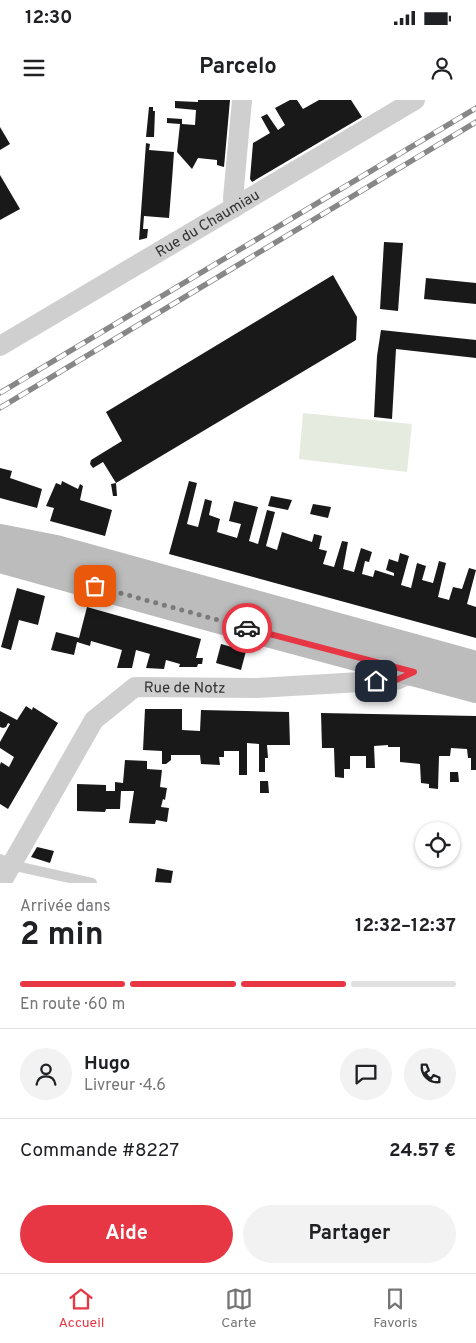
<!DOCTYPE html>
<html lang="fr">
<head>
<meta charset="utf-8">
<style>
	body { margin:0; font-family:Overpass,sans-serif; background:#f2f2f2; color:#202124; height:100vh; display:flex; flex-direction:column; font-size:19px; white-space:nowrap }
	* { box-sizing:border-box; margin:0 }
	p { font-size:16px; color:#757577 }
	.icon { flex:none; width:28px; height:28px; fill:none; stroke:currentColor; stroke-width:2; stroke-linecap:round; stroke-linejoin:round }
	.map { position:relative; height:783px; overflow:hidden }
	.panel { display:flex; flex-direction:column; background:#fff; flex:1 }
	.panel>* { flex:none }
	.buttons { position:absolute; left:415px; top:722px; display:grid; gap:10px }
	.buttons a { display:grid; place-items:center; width:45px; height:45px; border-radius:50%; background:#fff; box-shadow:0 1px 4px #0004; font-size:25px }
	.pin { position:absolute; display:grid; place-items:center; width:42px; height:42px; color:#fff; margin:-21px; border-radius:10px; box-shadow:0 2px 8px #0006 }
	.courier { position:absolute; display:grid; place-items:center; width:50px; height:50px; margin:-25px; border:4px solid #e73644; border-radius:50%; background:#fff; color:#222; box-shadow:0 1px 6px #0007 }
	.summary em { font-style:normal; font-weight:700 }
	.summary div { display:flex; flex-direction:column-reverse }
	.summary { display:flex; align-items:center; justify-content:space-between; height:85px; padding:0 20px }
	h1 { font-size:32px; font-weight:700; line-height:38px }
	.bar { display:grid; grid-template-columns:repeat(4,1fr); gap:8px 5px; align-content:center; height:60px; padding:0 20px }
	.bar i { height:6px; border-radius:4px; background:#e0e0e0 }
	.bar .on { background:#e73644 }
	.bar p { grid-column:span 4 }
	.line { display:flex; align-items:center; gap:12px; padding:0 20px; border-top:1px solid #e0e0e0 }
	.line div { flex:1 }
	.round { display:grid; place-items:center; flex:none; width:52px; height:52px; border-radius:26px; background:#f2f2f2 }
	.action { display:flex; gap:10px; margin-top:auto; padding:10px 20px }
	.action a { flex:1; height:58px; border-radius:30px; background:#e73644; color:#fff; font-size:20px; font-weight:700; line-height:58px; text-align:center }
	.action a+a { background:#f2f2f2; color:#202124 }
	.status { display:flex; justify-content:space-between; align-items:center; height:35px; padding:0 25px; background:#fff; direction:ltr }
	.status svg { height:14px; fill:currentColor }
	header { display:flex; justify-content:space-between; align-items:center; height:65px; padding:0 20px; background:#fff; font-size:22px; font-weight:700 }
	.tabs { display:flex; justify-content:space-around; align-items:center; height:70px; border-top:1px solid #e0e0e0; background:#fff; font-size:14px; color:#757577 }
	.tabs a { display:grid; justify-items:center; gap:2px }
	.tabs .on { color:#e73644 }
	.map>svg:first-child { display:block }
	.green { fill:#e5ebde }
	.building { fill:#191919 }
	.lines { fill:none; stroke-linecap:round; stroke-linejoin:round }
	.service { stroke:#cfcfcf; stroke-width:10 }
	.minor { stroke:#cfcfcf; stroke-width:20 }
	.secondary { stroke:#bcbcbc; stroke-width:28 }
	.rail-casing { stroke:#878787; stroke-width:5.5 }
	.rail { stroke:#fff; stroke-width:4; stroke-dasharray:11; stroke-linecap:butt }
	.done { stroke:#7a7a7a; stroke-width:5; stroke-dasharray:0 9 }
	.route { stroke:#e73644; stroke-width:6 }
	.labels { text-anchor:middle; stroke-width:5; stroke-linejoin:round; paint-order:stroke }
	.street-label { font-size:15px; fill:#323232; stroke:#fff }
</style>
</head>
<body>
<div class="status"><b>12:30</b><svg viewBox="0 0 49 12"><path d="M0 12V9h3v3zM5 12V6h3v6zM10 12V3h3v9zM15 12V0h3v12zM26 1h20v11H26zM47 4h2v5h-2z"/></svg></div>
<header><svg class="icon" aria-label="menu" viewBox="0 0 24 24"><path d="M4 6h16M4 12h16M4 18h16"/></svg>Parcelo<svg class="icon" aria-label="person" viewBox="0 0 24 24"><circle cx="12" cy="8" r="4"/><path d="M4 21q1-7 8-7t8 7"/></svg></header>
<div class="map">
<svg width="476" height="783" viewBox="0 0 476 783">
	<rect width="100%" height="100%" fill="#fff"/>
	<polygon class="green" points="303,313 412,324 407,372 299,359"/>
	<g class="building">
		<polygon points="198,0 230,0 224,67 217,65 217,60 198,58 192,69 177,52 180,24 167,23 167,18 182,19 182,24 195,25 196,10 175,8 175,1 198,2"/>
		<polygon points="290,0 297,0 303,9 319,0 351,0 362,17 252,82 250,79 253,43 270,33 261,17 267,14 278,30 285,25 275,8"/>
		<polygon points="149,7 153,7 153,11 155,11 154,37 146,37"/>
		<polygon points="0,27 10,44 0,50"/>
		<polygon points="146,43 150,44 149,50 174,52 172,80 169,118 144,116 143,129 148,129 147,138 139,140"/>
		<polygon points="0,75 20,109 0,120"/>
		<polygon points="384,142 403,143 398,211 380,209"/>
		<polygon points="333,175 357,217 356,240 116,383 103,362 93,368 90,364 91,360 122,341 106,312"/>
		<polygon points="426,178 476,183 476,204 424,199"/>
		<polygon points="381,230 476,240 476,258 396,249 392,319 374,317 377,256"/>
		<polygon points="0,368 12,371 10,378 42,389 37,408 0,398"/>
		<polygon points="62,381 78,389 80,384 83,386 80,400 112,410 105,436 50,421 54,408 46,406 56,383 61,385"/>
		<polygon points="189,381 197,383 187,424 198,427 205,399 212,401 209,415 220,419 217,432 237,438 241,424 229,421 234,401 258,407 249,441 258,444 267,410 275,412 266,446 277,450 282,432 312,442 314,434 322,436 319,449 327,451 323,464 334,467 342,441 348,442 343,469 354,472 361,448 372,452 369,462 365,461 362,474 373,477 375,470 394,476 394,473 386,470 389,459 398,462 400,453 409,456 401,485 411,488 417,463 426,466 422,480 433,483 439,461 446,463 438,497 449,500 453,487 462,489 469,468 476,470 467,504 476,507 476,538 169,454"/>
		<polygon points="116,383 117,396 113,396 111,384"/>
		<polygon points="271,396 292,400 288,410 268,406"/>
		<polygon points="313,404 331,407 328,418 310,414"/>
		<polygon points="17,488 45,496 38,525 19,520 11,550 1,547"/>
		<polygon points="87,507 201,539 196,558 203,558 202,564 198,564 197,567 179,567 180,564 166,560 164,569 146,568 150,554 136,550 132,568 117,568 122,550 91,541 90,546 77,542 74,555 51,550 56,532 79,538"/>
		<polygon points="221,544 246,551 241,570 216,563"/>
		<polygon points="26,606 32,610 33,607 58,623 8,709 0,704 0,665 1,662 9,667 14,657 0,648 0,642 10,624 8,623 6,627 3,628 0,627 0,611 17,620"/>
		<polygon points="145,609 182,609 182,630 200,631 201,610 289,612 290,645 267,645 268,658 265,658 265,672 259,672 259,644 247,643 247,675 239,675 239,651 224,651 224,657 219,657 220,665 201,664 200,655 171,655 171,660 166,664 162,664 162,651 143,650"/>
		<polygon points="321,613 476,616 476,670 471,670 471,658 468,658 467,649 451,648 450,656 439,656 438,689 429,688 429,684 421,683 420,664 400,662 400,647 388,647 388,645 374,646 375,668 366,668 366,656 350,656 350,669 344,669 344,678 335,677 334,648 322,648"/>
		<polygon points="125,660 147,661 147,669 162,670 160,687 167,688 165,700 163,699 161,707 169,708 167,722 156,720 155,724 129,723 134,691 121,691 120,709 106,709 105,712 77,711 77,684 106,685 106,691 115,691 115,682 123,683"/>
		<polygon points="450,672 458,672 459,682 450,682"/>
		<polygon points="260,681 268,681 269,693 260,693"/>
		<polygon points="37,747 54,751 50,763 31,757"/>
		<polygon points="157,768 173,771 171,783 155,782"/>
	</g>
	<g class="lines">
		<polyline class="service" points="0,759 11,765 92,783"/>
		<g class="minor">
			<polyline points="234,108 233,98 242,0"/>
			<path id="s1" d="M 0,246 L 415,0"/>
			<path id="s2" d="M 1,783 L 94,620 L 135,587 L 257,588 L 396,580 L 414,573"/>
		</g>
		<g class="secondary">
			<polyline points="0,438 56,449 476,565"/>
			<polyline points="0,459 267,533 476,589"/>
		</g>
		<defs>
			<g id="rail">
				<polyline points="0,293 476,8"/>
				<polyline points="0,308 476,22"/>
			</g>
		</defs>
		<use href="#rail" class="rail-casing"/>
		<use href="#rail" class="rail"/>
	</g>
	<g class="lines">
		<polyline class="done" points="95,486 247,528"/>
		<polyline class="route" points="247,528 414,572 396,580 376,581"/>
	</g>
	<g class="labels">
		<g class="street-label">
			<text dy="5" stroke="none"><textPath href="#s1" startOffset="241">Rue du Chaumiau</textPath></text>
			<text dy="5" stroke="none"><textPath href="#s2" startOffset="290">Rue de Notz</textPath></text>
		</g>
	</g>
</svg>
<div class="buttons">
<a><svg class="icon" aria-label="locate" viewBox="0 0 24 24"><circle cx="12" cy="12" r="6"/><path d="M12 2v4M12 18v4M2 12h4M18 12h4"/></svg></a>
</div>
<div class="pin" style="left:95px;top:486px;background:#ea580c"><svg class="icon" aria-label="bag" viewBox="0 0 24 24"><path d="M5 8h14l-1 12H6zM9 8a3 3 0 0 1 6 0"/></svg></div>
<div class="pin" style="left:376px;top:581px;background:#1f2937"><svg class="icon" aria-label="home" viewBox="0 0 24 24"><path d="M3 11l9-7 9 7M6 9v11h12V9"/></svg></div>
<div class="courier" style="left:247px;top:528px"><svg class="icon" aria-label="car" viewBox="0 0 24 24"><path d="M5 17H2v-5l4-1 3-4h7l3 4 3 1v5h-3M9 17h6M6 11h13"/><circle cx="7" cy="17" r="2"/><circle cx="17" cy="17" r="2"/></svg></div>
</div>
<section class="panel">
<div class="summary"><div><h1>2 min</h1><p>Arrivée dans</p></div><em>12:32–12:37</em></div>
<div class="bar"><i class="on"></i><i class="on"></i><i class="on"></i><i></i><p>En route · 60 m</p></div>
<div class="line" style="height:90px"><a class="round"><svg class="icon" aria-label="person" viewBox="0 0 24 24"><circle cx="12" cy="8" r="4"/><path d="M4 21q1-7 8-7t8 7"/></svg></a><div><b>Hugo</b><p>Livreur · 4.6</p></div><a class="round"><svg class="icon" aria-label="chat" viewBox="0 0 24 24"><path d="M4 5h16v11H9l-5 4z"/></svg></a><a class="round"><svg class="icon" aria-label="phone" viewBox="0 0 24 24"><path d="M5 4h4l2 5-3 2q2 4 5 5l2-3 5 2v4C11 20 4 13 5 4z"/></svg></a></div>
<div class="line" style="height:65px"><div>Commande #8227</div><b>24.57 €</b></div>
<div class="action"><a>Aide</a><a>Partager</a></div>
</section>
<nav class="tabs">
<a class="on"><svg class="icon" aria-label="home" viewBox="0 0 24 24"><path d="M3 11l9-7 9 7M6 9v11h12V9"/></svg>Accueil</a>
<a><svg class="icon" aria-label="map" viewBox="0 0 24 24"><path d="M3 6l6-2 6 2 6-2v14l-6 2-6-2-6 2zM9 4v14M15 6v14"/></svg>Carte</a>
<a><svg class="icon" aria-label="saved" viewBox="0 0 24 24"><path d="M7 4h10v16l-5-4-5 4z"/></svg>Favoris</a>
</nav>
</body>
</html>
